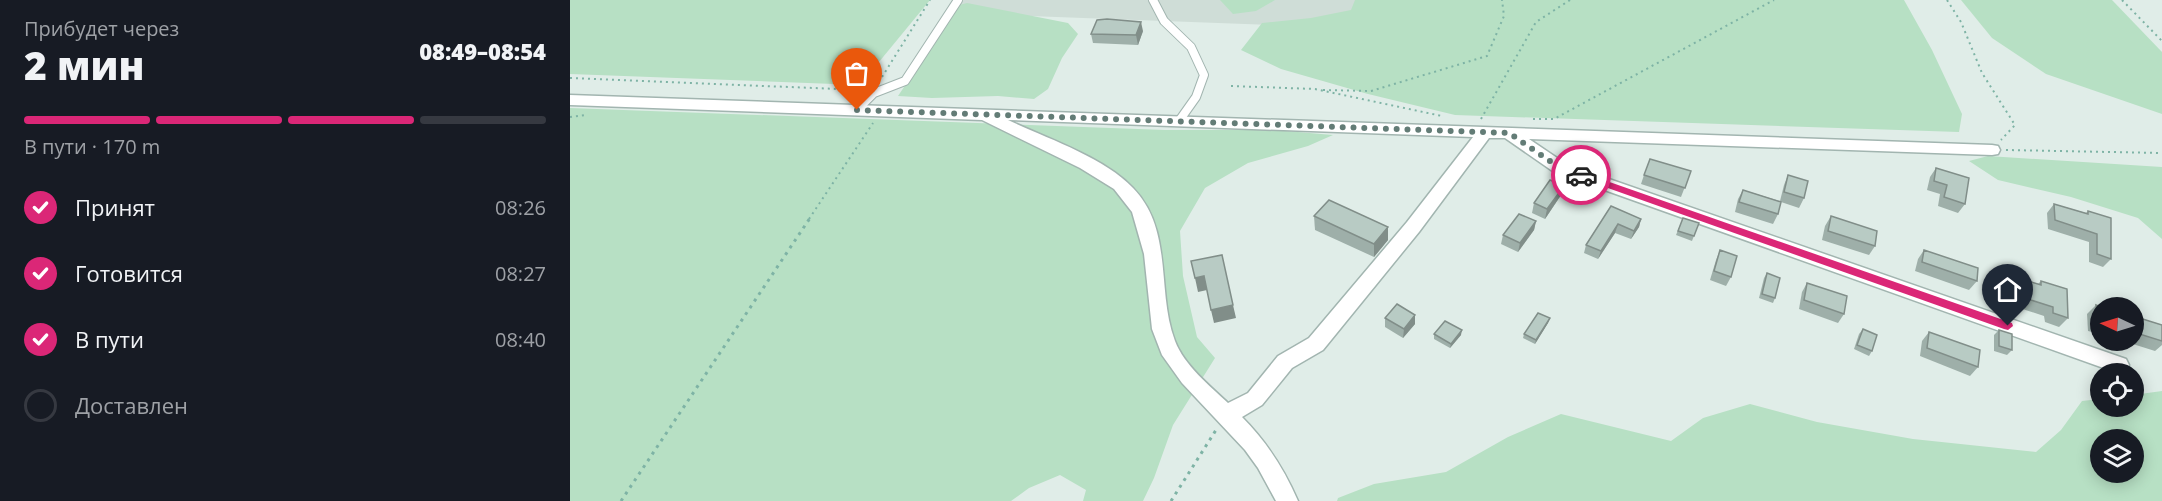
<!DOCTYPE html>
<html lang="ru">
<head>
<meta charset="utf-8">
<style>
	body { margin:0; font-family:"Open Sans",sans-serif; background:#242831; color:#f1f3f6; height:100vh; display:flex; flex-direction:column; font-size:22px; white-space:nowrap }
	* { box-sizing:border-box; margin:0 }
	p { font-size:20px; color:#9ea1a6 }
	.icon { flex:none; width:33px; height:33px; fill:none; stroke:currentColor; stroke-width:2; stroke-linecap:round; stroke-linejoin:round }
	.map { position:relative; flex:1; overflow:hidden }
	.side { display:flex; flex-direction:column; background:#171b24; width:570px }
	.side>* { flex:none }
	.needle { width:39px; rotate:274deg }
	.buttons { position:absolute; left:1520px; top:297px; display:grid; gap:12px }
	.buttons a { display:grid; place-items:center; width:54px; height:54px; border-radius:50%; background:#171b24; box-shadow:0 3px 15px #0003; font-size:30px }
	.pin { position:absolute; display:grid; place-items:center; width:51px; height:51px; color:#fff; margin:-62px -26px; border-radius:50% 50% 50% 0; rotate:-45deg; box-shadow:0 0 6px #0007 }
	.pin .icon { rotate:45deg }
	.courier { position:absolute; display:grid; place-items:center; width:60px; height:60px; margin:-30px; border:4px solid #db2777; border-radius:50%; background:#fff; color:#222; box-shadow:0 2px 8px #0007 }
	.head em { font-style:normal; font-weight:800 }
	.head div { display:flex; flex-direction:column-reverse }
	.head { display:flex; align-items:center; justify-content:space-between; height:102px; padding:0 24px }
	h1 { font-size:39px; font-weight:800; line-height:45px }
	.bar { display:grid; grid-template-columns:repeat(4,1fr); gap:9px 6px; align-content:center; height:72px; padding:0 24px }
	.bar i { height:8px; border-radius:4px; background:#363941 }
	.bar .selected { background:#db2777 }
	.bar p { grid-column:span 4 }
	ol { padding:0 24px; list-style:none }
	li { display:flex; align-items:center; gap:18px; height:66px }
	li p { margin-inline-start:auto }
	li .icon { padding:6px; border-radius:50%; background:#db2777; color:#fff; stroke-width:4 }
	li:last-child { color:#9ea1a6 }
	li i { width:33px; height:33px; border:3px solid #363941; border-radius:50% }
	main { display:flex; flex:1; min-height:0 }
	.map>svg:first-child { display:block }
	.built { fill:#cfddd7 }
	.green { fill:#b7e0c4; fill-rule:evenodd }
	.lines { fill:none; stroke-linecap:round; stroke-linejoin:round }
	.service-casing { stroke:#a2b5b0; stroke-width:10 }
	.minor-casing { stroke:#a2b5b0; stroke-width:3 }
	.path-far1 { stroke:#7eb3a5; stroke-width:2; stroke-dasharray:2 4; stroke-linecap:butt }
	.path { stroke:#7eb3a5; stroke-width:3; stroke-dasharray:3 5; stroke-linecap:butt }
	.service { stroke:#fff; stroke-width:8 }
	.minor { fill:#fff; fill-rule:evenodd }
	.wall { fill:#9eafa9 }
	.shaded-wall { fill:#818e89 }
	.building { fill:#b8cbc4; stroke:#818e89; stroke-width:1.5 }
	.route { fill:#db2777 }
	.done { stroke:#637c76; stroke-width:6; stroke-dasharray:0 10.8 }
</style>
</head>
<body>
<main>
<section class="side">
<div class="head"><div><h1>2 мин</h1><p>Прибудет через</p></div><em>08:49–08:54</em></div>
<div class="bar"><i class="selected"></i><i class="selected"></i><i class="selected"></i><i></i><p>В пути · 170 m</p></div>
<ol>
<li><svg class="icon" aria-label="check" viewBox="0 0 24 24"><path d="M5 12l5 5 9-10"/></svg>Принят<p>08:26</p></li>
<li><svg class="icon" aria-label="check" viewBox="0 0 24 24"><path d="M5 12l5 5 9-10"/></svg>Готовится<p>08:27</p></li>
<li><svg class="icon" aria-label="check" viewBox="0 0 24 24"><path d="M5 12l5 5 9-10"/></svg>В пути<p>08:40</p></li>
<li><i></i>Доставлен</li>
</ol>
</section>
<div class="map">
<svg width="1592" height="501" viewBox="0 0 1592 501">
	<rect width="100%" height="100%" fill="#e0ede8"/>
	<polygon class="built" points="382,0 790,0 787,28 374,13"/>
	<g class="green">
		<polygon points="0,0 360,0 290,85 0,74"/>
		<polygon points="650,0 705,0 686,11 663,14"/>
		<polygon points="785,0 1334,0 1362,50 1392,114 1389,132 885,115 798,94 711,69 671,50 692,23 741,18 781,10"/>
		<polygon points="1391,0 1542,0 1592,52 1592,114 1476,74 1422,38"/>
		<polygon points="397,3 498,23 508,34 492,58 478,89 464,99 428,96 362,98 328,96 389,5"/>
		<polygon points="0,108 595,130 704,130 763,135 738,146 678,163 635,188 610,231 613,276 627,337 645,358 603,425 584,478 573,501 513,501 516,490 490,475 459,488 441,501 0,501"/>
		<polygon points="1418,156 1592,167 1592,239 1568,218 1501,197 1428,180 1399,161"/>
		<path d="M 1592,391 L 1592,501 L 767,501 L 768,498 L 804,484 L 876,472 L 938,437 L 991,414 L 1101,441 L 1133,418 L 1180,404 L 1247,422 L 1343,439 L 1466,452 L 1491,430 L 1512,401 L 1530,399 L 1530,406 L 1563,406 L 1563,395 ZM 1530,440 L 1563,440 L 1563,472 L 1530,472 Z"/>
	</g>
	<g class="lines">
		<defs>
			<g id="service">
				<polyline points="583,0 594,21 621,47 634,75 626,97 609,121"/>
				<polyline points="287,110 304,93 335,81 388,0"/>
			</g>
			<path id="minor" d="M 0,95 L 1422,145 L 1428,146 L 1430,150 L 1428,154 L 1422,155 L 959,139 L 996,164 L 1556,359 L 1559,365 L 1556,371 L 1549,373 L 1542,371 L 984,172 L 935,138 L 919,138 L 849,232 L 753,350 L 722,368 L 692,405 L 672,417 C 697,442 714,469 728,501 L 706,501 L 688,468 L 675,450 L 612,383 L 592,355 L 582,329 L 574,254 L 562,212 L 544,189 L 510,168 L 412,120 L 0,105 ZM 438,120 L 903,137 L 837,222 L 739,338 L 708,356 L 678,393 L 658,403 C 640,386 614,365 605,341 C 586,291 604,230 563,188 C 534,157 476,138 438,120 Z"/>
		</defs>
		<use href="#service" class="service-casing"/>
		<use href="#minor" class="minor-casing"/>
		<g class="path-far1">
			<polyline points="1377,0 1391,22 1412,73 1445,125 1431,140"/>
			<polyline points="1552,0 1592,41"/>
			<polyline points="312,77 360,0"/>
			<polyline points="0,78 292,90"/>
			<polyline points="661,86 745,89 872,116"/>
			<polyline points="753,90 801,91 917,56 934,16 932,0"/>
			<polyline points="0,117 15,115"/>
			<polyline points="911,119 966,22 1000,0"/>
			<polyline points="963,119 984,119 1204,0"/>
			<polyline points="1436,150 1592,153"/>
			<polyline points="239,219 303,123"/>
		</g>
		<g class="path">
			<polyline points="51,501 240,218"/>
			<polyline points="601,501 646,430"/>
		</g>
		<use href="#service" class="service"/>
		<use href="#minor" class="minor"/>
	</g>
	<g class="wall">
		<polygon points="573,31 568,45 523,43 521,34"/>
		<polygon points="1366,168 1395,204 1388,213 1368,206 1370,194 1357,190 1360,177"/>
		<polygon points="1121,171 1111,197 1071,184 1074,175"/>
		<polygon points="1218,175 1234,198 1229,208 1211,202 1208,214 1203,224 1165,212 1168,199 1173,190 1210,201 1214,185"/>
		<polygon points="991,195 975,219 962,213 964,203"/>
		<polygon points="1484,204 1516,213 1518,211 1541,259 1533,267 1519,262 1519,242 1478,229 1477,213"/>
		<polygon points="1041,206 1071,219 1069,227 1061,239 1045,233 1028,259 1014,253 1016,245"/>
		<polygon points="744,216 818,240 804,257 745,230"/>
		<polygon points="1261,216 1305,246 1299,255 1252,240 1255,226"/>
		<polygon points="1113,218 1129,223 1122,241 1106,235"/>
		<polygon points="966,221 964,230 948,252 931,244 933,235"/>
		<polygon points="1150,250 1161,277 1156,286 1140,280 1146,260"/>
		<polygon points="1354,250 1407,281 1399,290 1345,271 1348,259"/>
		<polygon points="1197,273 1205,298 1203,303 1189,298 1194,278"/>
		<polygon points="1442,276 1468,284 1471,281 1498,318 1489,327 1475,322 1474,316 1434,303 1434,285"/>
		<polygon points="1237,283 1274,314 1268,323 1229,309 1232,292"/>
		<polygon points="1526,305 1530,308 1530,334 1518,331 1517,314"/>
		<polygon points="1563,316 1592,325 1592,345 1585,351 1550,340 1563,340"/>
		<polygon points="815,318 845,324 833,338 815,327"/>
		<polygon points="980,318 978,323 965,344 953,338 954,334"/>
		<polygon points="1293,329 1302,351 1299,356 1284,349 1289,334"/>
		<polygon points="1429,330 1442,350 1437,355 1424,351 1424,335"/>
		<polygon points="1359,332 1408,367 1400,376 1350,356 1352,341"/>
		<polygon points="864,334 891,335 880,348 864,339"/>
	</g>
	<g class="shaded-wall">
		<polygon points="571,22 573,31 568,45 566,35"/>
		<polygon points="994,186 991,195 975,219 977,209"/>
		<polygon points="1071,219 1069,227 1061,239 1064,231"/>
		<polygon points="966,221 964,230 948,252 950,243"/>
		<polygon points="1048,224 1045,233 1028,259 1031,251"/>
		<polygon points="818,227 818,240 804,257 804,244"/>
		<polygon points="634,276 637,290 628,292 625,278"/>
		<polygon points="663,305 666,318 644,323 641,310"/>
		<polygon points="845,315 845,324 833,338 834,329"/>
		<polygon points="980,318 978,323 965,344 966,340"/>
		<polygon points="892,330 891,335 880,348 881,344"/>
	</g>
	<g class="building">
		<polygon points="537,19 571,22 566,35 521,34 527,20"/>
		<polygon points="1080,159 1121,171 1115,188 1074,175"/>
		<polygon points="1366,168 1399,178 1395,204 1374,197 1377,185 1364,181"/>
		<polygon points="1218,175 1238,181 1234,198 1214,192"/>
		<polygon points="980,180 994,186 977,209 964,203"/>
		<polygon points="1173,190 1211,202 1208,214 1169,202"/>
		<polygon points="759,200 818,227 804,244 744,216"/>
		<polygon points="1484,204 1518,214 1518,211 1541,218 1541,259 1527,254 1527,234 1485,220"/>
		<polygon points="1041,206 1071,219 1064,231 1048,224 1031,251 1016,245"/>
		<polygon points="949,214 966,221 950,243 933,235"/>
		<polygon points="1261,216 1307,231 1305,246 1258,231"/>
		<polygon points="1113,218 1129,223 1124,236 1108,231"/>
		<polygon points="1150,250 1167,256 1161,277 1144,271"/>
		<polygon points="1354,250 1408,268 1407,281 1352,262"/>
		<polygon points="652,255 663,305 641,310 634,276 625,278 621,261"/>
		<polygon points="1197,273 1210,278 1205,298 1192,294"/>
		<polygon points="1442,276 1471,285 1471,281 1497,289 1498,318 1483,313 1483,307 1442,294"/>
		<polygon points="1237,283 1277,296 1274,314 1234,300"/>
		<polygon points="827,304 845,315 834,329 815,318"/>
		<polygon points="1526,305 1533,308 1530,308 1530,322 1528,322"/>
		<polygon points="968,313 980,318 966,340 954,334"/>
		<polygon points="1563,316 1592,325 1592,341 1563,332"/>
		<polygon points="875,321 892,330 881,344 864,334"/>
		<polygon points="1293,329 1307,335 1302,351 1287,345"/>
		<polygon points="1429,330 1442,334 1442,350 1429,346"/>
		<polygon points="1359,332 1410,350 1408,367 1357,348"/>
	</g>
	<polygon class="route" points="1011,172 1442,323 1443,326 1438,330 1434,329 1007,177 1006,175"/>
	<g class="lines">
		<polyline class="done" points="287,110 939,133 990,168 1011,175"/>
	</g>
</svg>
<div class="buttons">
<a><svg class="needle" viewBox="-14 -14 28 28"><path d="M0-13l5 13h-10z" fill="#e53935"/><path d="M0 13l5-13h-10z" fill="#9ea1a6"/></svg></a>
<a><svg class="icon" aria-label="locate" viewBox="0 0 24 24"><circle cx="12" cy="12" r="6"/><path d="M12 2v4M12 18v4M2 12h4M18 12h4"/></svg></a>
<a><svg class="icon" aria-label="layers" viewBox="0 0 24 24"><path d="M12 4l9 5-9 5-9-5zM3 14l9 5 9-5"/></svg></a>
</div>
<div class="pin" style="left:287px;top:110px;background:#ea580c"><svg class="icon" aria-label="bag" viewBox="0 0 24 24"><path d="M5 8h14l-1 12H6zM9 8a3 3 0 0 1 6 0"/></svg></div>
<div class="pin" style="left:1438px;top:326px;background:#1f2937"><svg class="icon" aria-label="home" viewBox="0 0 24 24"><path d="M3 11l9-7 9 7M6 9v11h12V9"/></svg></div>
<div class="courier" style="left:1011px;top:175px"><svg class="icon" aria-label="car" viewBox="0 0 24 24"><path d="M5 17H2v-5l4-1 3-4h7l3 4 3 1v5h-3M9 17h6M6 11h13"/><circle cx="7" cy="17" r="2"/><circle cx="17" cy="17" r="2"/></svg></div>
</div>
</main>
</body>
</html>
